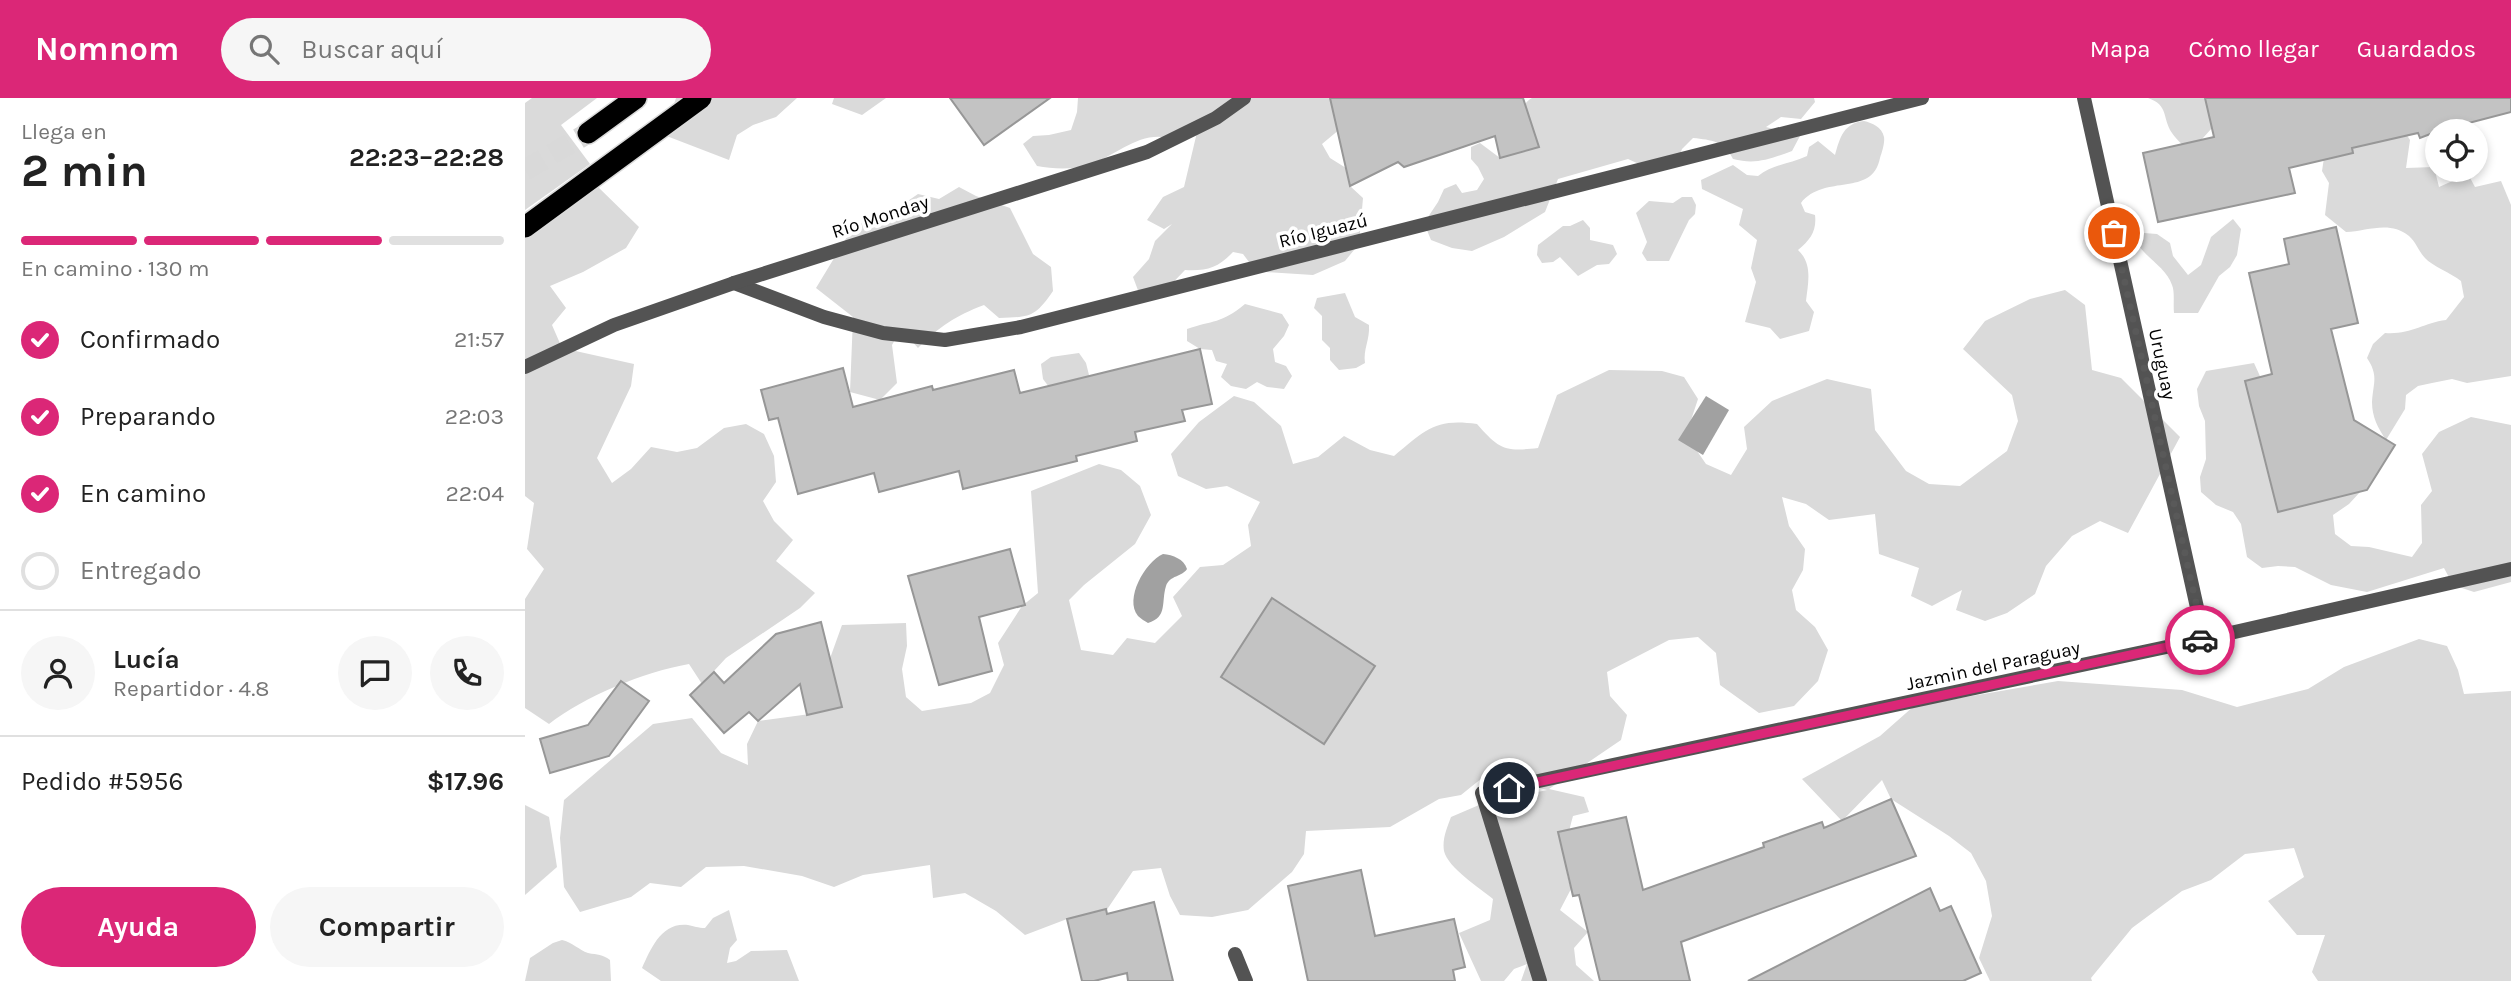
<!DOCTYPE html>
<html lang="es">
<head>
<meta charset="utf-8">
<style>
	body { margin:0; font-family:Karla,sans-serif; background:#f6f6f6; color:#222; height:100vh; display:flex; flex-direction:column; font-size:26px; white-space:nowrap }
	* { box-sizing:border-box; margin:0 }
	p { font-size:23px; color:#767676 }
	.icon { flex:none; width:38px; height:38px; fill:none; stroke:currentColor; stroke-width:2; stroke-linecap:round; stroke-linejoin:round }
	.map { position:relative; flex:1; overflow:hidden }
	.side { display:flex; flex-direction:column; background:#fff; width:525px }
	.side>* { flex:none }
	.controls { position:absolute; left:1900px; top:21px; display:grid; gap:14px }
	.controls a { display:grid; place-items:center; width:63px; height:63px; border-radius:50%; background:#fff; box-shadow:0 4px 10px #0003; font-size:35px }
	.pin { position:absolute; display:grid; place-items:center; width:60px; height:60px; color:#fff; margin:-30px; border:4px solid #fff; border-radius:50%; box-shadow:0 2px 7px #0007 }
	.courier { position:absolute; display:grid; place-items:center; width:70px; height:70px; margin:-35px; border:5px solid #db2777; border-radius:50%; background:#fff; color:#222; box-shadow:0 2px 9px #0007 }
	.summary em { font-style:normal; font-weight:700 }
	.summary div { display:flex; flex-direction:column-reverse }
	.summary { display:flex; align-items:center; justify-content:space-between; height:119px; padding:0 21px }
	h1 { font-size:46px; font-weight:700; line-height:52px }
	.bar { display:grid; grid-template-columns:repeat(4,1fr); gap:10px 7px; align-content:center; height:84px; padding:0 21px }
	.bar i { height:9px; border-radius:5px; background:#e0e0e0 }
	.bar .current { background:#db2777 }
	.bar p { grid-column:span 4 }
	.line { display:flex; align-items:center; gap:18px; padding:0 21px; border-top:2px solid #e0e0e0 }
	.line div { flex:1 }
	.round { display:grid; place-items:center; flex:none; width:74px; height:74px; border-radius:37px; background:#f6f6f6 }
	ol { padding:0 21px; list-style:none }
	li { display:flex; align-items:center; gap:21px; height:77px }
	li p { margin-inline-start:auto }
	li .icon { padding:7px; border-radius:50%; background:#db2777; color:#fff; stroke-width:4 }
	li:last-child { color:#767676 }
	li i { width:38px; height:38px; border:4px solid #e0e0e0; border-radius:50% }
	.cta { display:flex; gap:14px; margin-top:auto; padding:14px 21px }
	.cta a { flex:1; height:80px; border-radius:42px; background:#db2777; color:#fff; font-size:28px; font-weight:700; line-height:80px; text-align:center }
	.cta a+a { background:#f6f6f6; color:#222 }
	header { display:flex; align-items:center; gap:42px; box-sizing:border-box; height:98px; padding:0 35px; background:#db2777; color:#fff }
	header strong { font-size:33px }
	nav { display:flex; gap:38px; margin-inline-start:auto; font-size:24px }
	.search { width:490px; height:63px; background:#f6f6f6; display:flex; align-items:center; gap:18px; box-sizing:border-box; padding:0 24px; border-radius:38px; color:#767676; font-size:26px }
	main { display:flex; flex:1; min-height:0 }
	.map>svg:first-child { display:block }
	.green { fill:#dadada }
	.water { fill:#a1a1a1 }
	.building { fill:#c3c3c3; stroke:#979797; stroke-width:2 }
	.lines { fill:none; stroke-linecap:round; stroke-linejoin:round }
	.highway-tunnel { stroke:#d9d9d9; stroke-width:21; stroke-dasharray:21 10; stroke-linecap:butt }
	.highway-casing { stroke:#dbdbdb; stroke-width:24 }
	.street { stroke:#535353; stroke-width:14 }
	.highway { stroke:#000; stroke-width:21 }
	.done { stroke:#595959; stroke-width:7; stroke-dasharray:0 12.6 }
	.route { stroke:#db2777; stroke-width:9 }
	.labels { text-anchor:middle; stroke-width:7; stroke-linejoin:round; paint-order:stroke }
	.street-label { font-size:19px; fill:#000; stroke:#fff }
</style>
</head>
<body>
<header>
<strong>Nomnom</strong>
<div class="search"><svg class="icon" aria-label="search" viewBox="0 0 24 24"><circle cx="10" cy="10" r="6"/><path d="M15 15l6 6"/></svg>Buscar aquí</div>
<nav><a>Mapa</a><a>Cómo llegar</a><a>Guardados</a></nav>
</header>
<main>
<section class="side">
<div class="summary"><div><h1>2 min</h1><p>Llega en</p></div><em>22:23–22:28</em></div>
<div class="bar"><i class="current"></i><i class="current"></i><i class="current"></i><i></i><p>En camino · 130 m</p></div>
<ol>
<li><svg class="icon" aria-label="check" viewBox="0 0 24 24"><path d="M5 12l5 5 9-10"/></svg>Confirmado<p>21:57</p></li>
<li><svg class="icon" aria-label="check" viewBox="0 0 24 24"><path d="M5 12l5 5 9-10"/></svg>Preparando<p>22:03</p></li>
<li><svg class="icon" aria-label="check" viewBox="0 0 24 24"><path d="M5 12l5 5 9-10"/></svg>En camino<p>22:04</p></li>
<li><i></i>Entregado</li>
</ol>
<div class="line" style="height:126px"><a class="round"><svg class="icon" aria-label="person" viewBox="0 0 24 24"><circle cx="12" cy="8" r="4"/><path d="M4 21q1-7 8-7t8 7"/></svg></a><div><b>Lucía</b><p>Repartidor · 4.8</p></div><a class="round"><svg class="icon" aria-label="chat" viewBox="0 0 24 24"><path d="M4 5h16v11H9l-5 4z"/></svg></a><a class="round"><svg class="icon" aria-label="phone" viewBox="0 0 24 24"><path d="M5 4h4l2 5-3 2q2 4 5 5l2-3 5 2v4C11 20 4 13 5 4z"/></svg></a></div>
<div class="line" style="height:91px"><div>Pedido #5956</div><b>$17.96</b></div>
<div class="cta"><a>Ayuda</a><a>Compartir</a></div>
</section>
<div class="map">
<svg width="1986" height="883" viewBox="0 0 1986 883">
	<rect width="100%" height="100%" fill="#fff"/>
	<g class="green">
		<polygon points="7,0 72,0 36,27 65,66 0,112 0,5"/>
		<polygon points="151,0 272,0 251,19 228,27 212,37 204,62 139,37"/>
		<polygon points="309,0 361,0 337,17 307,6"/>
		<path d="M 553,0 L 820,0 L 821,26 L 797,46 L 805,60 L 821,70 L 825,88 L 838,100 L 834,146 L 820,163 L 788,177 L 741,174 L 727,168 L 718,156 L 708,154 C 693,170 682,173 660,172 L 636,197 L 614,195 L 608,179 L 624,161 L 630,143 L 647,126 L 639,131 L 622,122 L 638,99 L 659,89 L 673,30 L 648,41 C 616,31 594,56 566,66 C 549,72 529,71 512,68 L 498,46 L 508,38 L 524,37 L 546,32 L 552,14 Z"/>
		<path d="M 1007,0 L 1289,0 L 1290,4 L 1276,21 L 1256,19 L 1241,29 L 1275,38 L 1267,53 C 1245,61 1231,67 1208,61 C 1199,43 1187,42 1168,40 L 1157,51 L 1153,62 L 1114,66 L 1103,61 L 1033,81 L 1020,114 L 979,139 L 947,153 L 927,150 L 906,142 L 899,125 L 913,104 L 919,91 L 931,86 L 937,95 L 952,92 L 959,81 L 953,69 L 946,61 L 946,49 L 955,45 L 975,60 C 981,55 989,50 991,43 C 996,29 992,8 1007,0 Z"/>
		<path d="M 1623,0 L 1682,0 L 1687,30 L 1668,51 L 1663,52 C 1658,47 1651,41 1647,35 C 1637,20 1644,7 1623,0 Z"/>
		<path d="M 1870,19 L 1885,42 L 1881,70 L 1909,69 L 1914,89 L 1943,76 L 1950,89 L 1976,83 L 1986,107 L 1986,278 L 1942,285 L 1927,281 L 1907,285 L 1893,288 L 1881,297 L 1880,311 L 1861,342 C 1853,330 1847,319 1847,304 C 1848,285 1854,278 1842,260 L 1848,246 L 1860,235 C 1885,237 1898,225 1921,222 L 1939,199 L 1936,183 C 1926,175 1907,168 1900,160 C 1894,154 1891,144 1884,138 C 1865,122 1842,133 1821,134 L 1800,117 L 1804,85 L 1797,73 L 1800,53 Z"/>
		<path d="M 1339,23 C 1347,25 1357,29 1359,39 C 1360,45 1357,54 1355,60 C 1347,100 1300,75 1276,105 L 1280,114 L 1290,117 C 1292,133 1285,142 1273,152 C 1288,166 1283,185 1281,203 L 1289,214 L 1284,233 L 1255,241 L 1245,230 L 1220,224 L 1231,184 L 1226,170 L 1232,142 L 1214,127 L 1218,111 L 1177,91 L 1176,82 L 1208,67 L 1222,77 L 1233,78 C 1248,66 1265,66 1282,58 L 1284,49 L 1293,43 L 1310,57 C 1315,39 1319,25 1339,23 Z"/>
		<path d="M 71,87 L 114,129 L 101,150 L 58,174 L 25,188 L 41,210 L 27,227 L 37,250 L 109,266 L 106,288 L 72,360 L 87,385 L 106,371 L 126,349 L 152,354 L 172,350 L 199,330 L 221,326 L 239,336 L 249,358 L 251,384 L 238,403 L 249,423 L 268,442 L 251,463 L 290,495 L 275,510 L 201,560 L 177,586 L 164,566 C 119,574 60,598 24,626 L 0,610 L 0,501 L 19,471 L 2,451 L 9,405 L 0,398 L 0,124 Z"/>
		<path d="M 434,89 L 451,98 L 485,110 L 508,156 L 526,169 L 528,193 C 510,219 506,219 474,220 L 459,207 C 430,218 415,228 393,250 L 376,231 L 367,247 L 372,285 L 355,302 L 325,294 L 328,219 L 291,190 L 328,129 L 371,111 L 393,96 L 414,101 Z"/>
		<polygon points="1157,99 1167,99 1171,107 1170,116 1164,122 1144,163 1122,163 1117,155 1122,144 1111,115 1124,103 1148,105"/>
		<path d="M 1708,121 L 1716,131 L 1712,157 L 1705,169 L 1694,178 L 1673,215 L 1649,215 C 1648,206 1650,194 1647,187 C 1642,171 1623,161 1614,148 L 1619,135 L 1632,136 L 1645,145 L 1648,158 L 1663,177 L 1676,167 L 1686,139 Z"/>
		<polygon points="1058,122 1065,130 1065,142 1088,147 1092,156 1084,166 1072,167 1053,178 1035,159 1028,164 1017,165 1012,157 1013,147 1038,128 1045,128"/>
		<path d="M 1540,192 L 1560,207 L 1567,272 L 1596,280 L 1655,339 L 1603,435 L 1575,423 L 1547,438 L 1521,468 L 1510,496 L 1482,515 L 1460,523 L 1431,512 L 1437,492 L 1407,508 L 1386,498 L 1394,470 L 1354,456 L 1350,416 L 1304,422 L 1281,406 L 1257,399 L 1264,428 L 1280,451 L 1278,472 L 1267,492 L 1271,512 L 1290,529 L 1303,552 L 1293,583 L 1269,608 L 1234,615 L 1195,587 L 1191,555 L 1173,539 L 1144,542 L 1082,574 L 1085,598 L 1102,617 L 1096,642 L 1024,691 L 1059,699 L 1064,714 L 1048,718 C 1040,747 1037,762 1046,791 L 1035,812 L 1063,834 L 1049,850 L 1051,867 L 1069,883 L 996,883 L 1002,866 L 989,871 L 979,883 L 956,883 L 934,835 L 965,822 L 968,801 C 955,790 923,770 919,753 C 917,741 922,730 926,719 L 961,704 L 986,706 L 995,698 L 1022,692 L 962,676 L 936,697 L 914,701 L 865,729 L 781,733 L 779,756 L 767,774 L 723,812 L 687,819 L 655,817 L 645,798 L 636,770 L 608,773 L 581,813 L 542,821 L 500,837 L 471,813 L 440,795 L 408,800 L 405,767 L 338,777 L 309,789 L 277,778 L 219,768 L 181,769 L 156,789 L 125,785 L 106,799 L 55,814 L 39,789 L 35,740 L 39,702 L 128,626 L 167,620 L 196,655 L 223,667 L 222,646 L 233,623 L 285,616 L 317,527 L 381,525 L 382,548 L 377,571 L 381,599 L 397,613 L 446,605 L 465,595 L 479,567 L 473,545 L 497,508 L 513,495 L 506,393 L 574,366 L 596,372 L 615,388 L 626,417 L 610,446 L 559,487 L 544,502 L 556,552 L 588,557 L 602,540 L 630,545 L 657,518 L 648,499 L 675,469 L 698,467 L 726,448 L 723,427 L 735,404 L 702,388 L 681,391 L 653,378 L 646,356 L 674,324 L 709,298 L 729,304 L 756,328 L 768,366 L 793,359 L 819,338 L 845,352 L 869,358 C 900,332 910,320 952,326 C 974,351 979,354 1013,350 L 1032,297 L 1084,272 L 1137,273 L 1159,279 L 1173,301 L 1161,337 L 1181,366 L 1206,377 L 1222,351 L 1219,329 L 1247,303 L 1302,281 L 1346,291 L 1350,332 L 1381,373 L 1404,386 L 1435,388 L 1482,353 L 1493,323 L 1487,297 L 1438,251 L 1460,223 L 1505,201 Z"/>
		<path d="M 820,195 L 830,219 L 844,227 C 845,242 838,251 840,265 L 831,270 L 814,272 L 805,262 L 805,250 L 797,242 L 797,218 L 789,210 L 792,200 Z"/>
		<path d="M 720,206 L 757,216 L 764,227 L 759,238 L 748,251 L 750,264 L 761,268 L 767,278 L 759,291 L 742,289 L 732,284 L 721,291 L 706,288 L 696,279 L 702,266 L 691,263 L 687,252 L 675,251 L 662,243 L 662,231 C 688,222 696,226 720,206 Z"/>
		<polygon points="554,255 561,265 567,289 524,289 518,281 516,266 526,259"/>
		<polygon points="1729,265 1739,287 1739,317 1734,340 1742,370 1836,393 1824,406 1808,417 1810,436 1826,448 1844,449 1887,459 1897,445 1896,407 1907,393 1897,356 1914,334 1946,319 1986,327 1986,484 1949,494 1928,487 1919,470 1842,494 1806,487 1770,469 1753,468 1737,470 1722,459 1716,426 1708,414 1691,407 1676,394 1675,379 1681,361 1680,323 1674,308 1672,291 1681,273"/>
		<polygon points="1894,541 1922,548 1933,572 1939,596 1986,593 1986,883 1793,883 1787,874 1800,837 1772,837 1743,803 1779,779 1769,750 1720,756 1686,782 1657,793 1607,830 1566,880 1567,883 1465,883 1454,860 1467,818 1461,783 1446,755 1424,738 1366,701 1357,682 1317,723 1277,681 1355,638 1389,608 1533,583 1657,592 1712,609 1783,591 1819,569"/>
		<polygon points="0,707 24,719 32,769 0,797"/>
		<path d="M 204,812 L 212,842 L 205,850 L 202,865 L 211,863 L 226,853 L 262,852 L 274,883 L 136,883 L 117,870 C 126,851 136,824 163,827 C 169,828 173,830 180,830 L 188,820 Z"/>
		<path d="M 37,842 C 47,844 54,852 63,855 C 73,857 77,856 85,862 L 86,883 L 0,883 L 5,860 L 28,845 Z"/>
	</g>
	<g class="water">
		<polygon points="1181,298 1204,312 1178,357 1153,342"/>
		<path d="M 638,456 C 648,457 659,461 662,471 C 657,479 645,477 641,488 C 636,504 643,519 623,525 C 620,523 616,521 613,518 C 599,501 620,464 638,456 Z"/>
	</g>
	<g class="building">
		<polygon points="425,0 525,0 459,47"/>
		<polygon points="805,0 998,0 1014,49 975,60 970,38 879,69 873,64 825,88"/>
		<polygon points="1680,0 1986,0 1986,14 1913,33 1895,40 1893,35 1827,50 1828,55 1764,70 1770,95 1633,124 1618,55 1689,39"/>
		<polygon points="1811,129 1833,225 1806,231 1829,322 1870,347 1842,392 1753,414 1720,283 1747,276 1724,175 1764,166 1759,141"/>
		<polygon points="675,251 687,306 657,312 660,323 610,334 612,343 551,358 552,363 438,391 434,373 354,394 349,375 273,396 253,320 244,322 236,292 318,270 328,309 407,288 408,292 489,272 495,295"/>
		<polygon points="485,451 500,507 454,519 467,573 414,587 383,478"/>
		<polygon points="747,500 850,568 799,646 696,579"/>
		<polygon points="296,524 317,609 282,617 275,586 233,623 224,614 199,635 165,597 189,574 199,585 251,536"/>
		<polygon points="96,583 124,603 84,658 25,675 15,641 63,627"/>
		<polygon points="1366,701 1391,758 1156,844 1165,883 1075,883 1054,797 1048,798 1033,734 1101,719 1118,792 1239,749 1238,745 1297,724 1299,730"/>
		<polygon points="836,772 850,838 929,821 940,869 928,872 930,883 783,883 763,788"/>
		<polygon points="1405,790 1415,813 1426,808 1456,875 1438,883 1223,883"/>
		<polygon points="629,804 648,883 603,883 602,875 569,883 557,883 542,821 581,811 582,816"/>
	</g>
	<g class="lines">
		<polyline class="highway-tunnel" points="0,72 63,35"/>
		<defs>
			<g id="highway">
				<polyline points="63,35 111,0"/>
				<polyline points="0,129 176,0"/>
			</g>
		</defs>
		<use href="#highway" class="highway-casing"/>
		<g class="street">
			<polyline points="1559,0 1679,541"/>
			<polyline points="209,185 299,219 358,235 420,242 496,229 1397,0"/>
			<polyline points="0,269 89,227 209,185 622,54 691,20 719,0"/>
			<polyline points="710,856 721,883"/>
			<polyline points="1015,883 957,695 1679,541 1986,471"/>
		</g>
		<use href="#highway" class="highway"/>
	</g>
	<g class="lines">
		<polyline class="done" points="1589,135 1679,541 1675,542"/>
		<polyline class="route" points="984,690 1675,542"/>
	</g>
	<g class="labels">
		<g class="street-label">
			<text transform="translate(355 118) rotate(-18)" y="7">Río Monday</text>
			<text transform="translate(798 132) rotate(-14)" y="7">Río Iguazú</text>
			<text transform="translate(1638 266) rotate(78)" y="7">Uruguay</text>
			<text transform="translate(1468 567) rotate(-12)" y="7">Jazmin del Paraguay</text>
		</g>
	</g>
</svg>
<div class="controls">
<a><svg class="icon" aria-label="locate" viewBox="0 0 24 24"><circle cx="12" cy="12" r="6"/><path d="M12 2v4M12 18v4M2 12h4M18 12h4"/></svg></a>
</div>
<div class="pin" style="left:1589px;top:135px;background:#ea580c"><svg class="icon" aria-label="bag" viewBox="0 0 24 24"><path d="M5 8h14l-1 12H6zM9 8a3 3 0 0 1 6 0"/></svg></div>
<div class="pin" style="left:984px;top:690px;background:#1f2937"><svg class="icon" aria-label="home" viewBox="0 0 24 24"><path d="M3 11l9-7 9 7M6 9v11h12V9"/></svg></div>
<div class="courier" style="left:1675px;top:542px"><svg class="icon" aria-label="car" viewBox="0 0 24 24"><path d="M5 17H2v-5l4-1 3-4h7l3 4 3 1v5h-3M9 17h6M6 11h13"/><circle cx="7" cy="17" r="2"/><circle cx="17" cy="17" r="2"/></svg></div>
</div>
</main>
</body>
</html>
